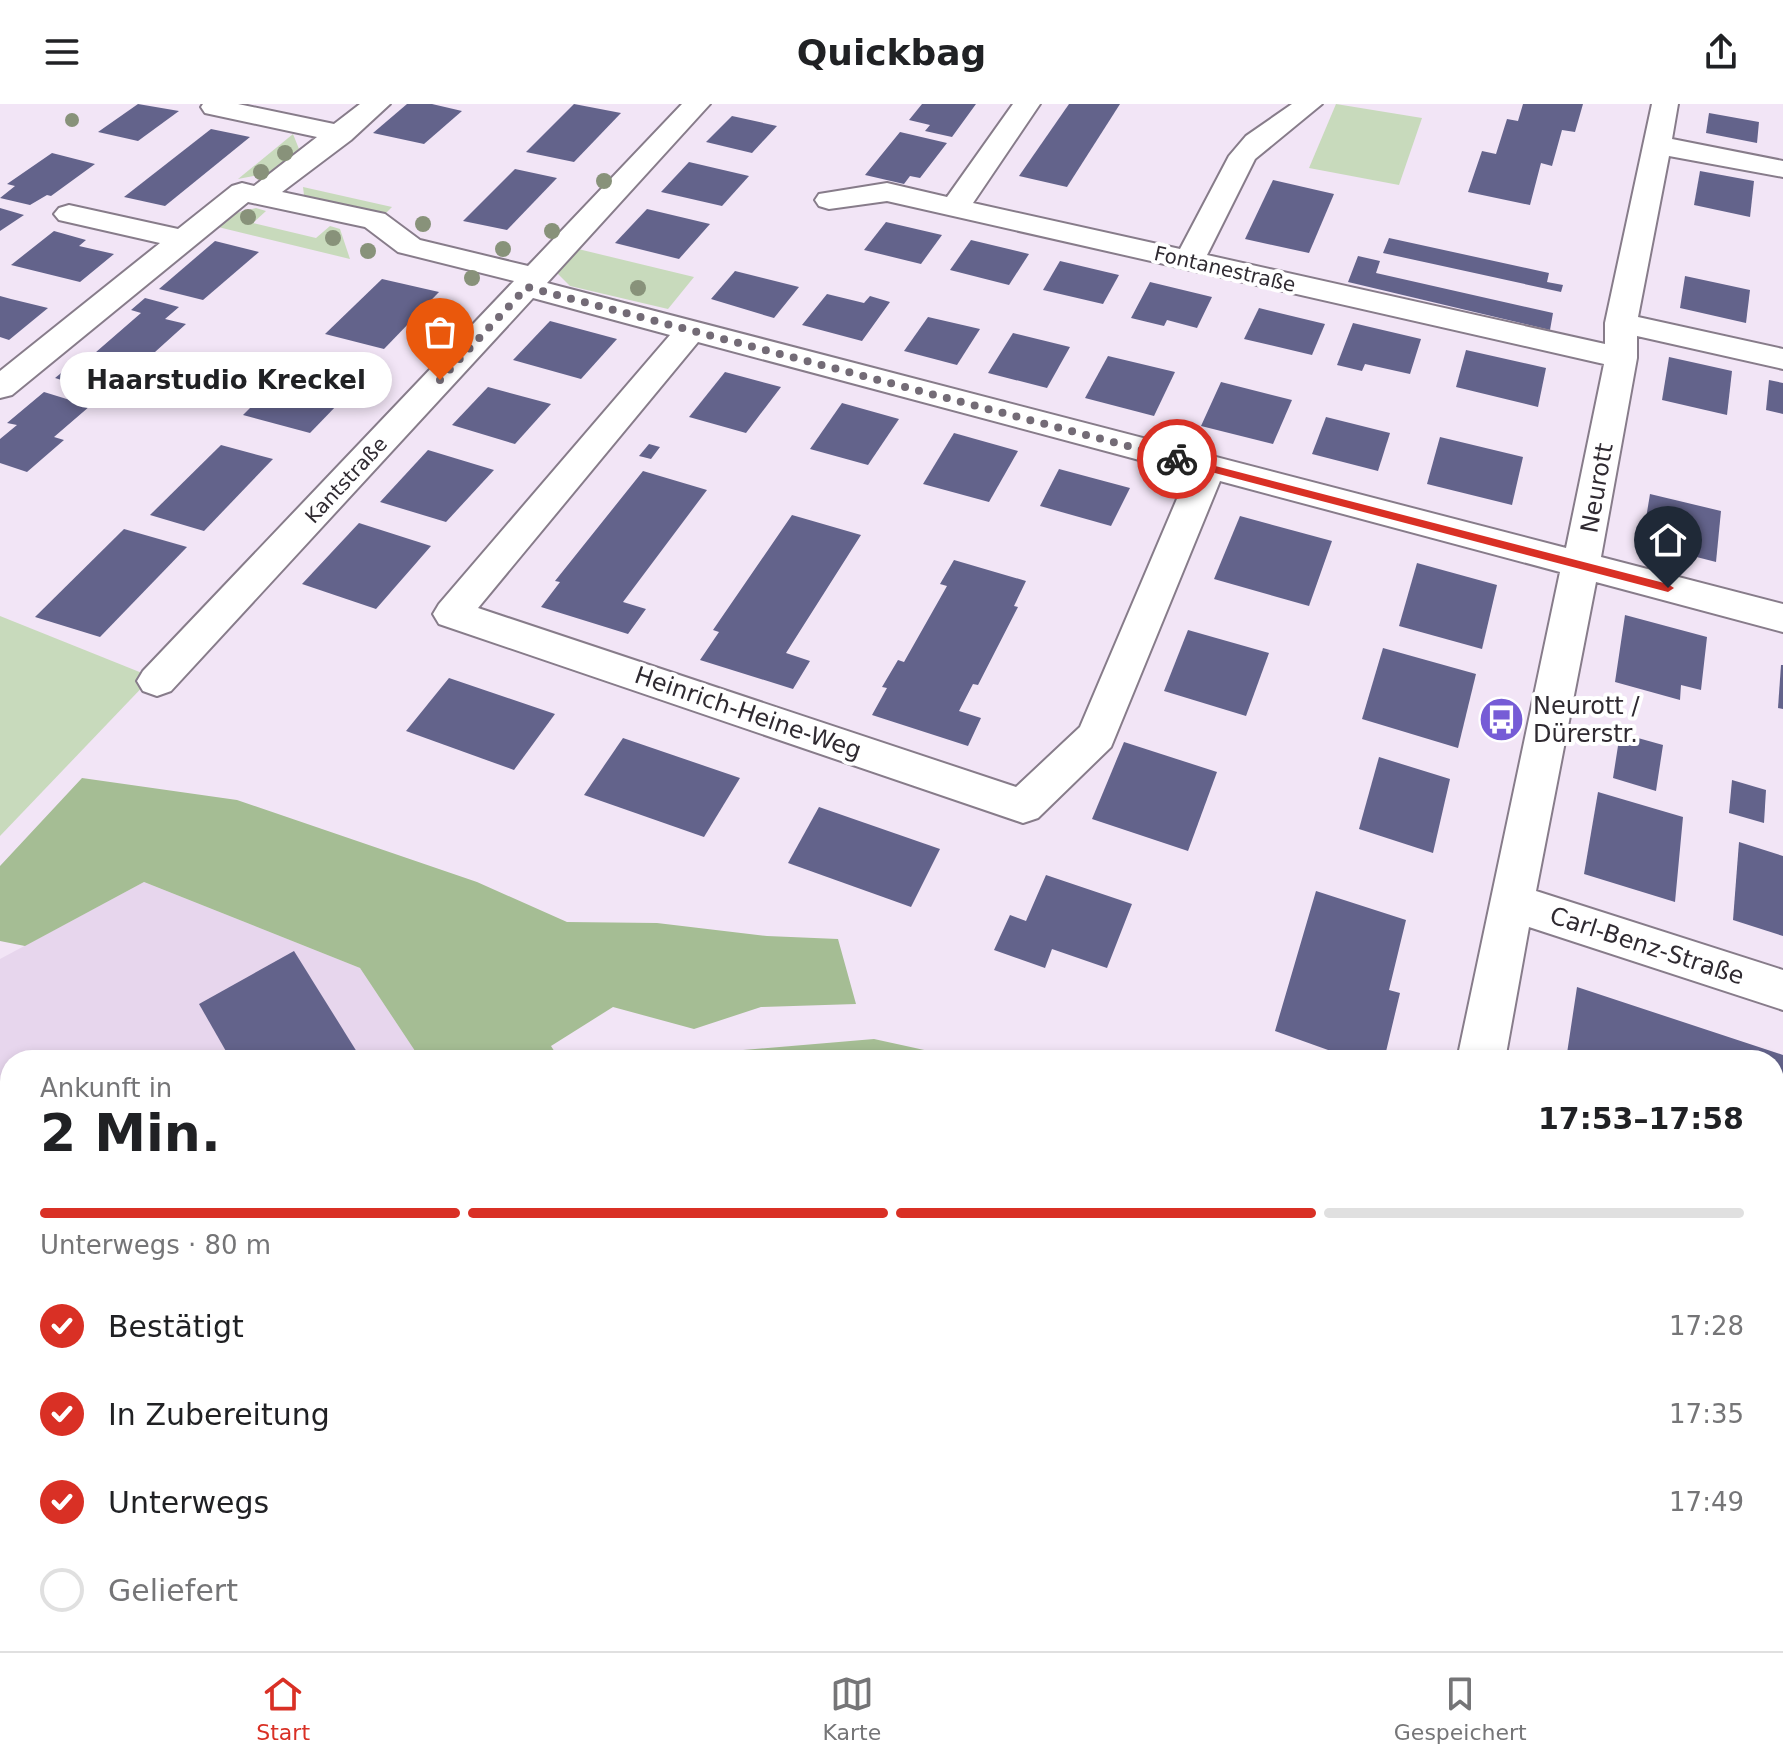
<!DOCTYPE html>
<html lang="de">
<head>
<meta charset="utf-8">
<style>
	body { margin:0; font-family:"DejaVu Sans",sans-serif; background:#f6f6f6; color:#202124; height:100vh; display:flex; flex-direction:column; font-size:30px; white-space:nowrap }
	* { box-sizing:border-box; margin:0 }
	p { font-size:26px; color:#757577 }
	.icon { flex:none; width:44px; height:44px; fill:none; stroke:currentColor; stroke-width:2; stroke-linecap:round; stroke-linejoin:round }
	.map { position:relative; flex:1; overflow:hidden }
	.panel { position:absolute; left:0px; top:946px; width:1784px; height:602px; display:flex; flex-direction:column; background:#fff; border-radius:32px 32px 0 0; box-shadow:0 4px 12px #0003 }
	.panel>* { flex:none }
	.pin { position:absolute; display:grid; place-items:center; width:68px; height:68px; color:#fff; margin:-82px -34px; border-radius:50% 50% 50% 0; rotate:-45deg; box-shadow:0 0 8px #0007 }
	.pin .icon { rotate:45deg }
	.courier { position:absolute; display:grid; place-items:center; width:80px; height:80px; margin:-40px; border:6px solid #d93025; border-radius:50%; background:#fff; color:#222; box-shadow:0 2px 10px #0007 }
	.bubble { position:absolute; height:56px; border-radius:28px; background:#fff; box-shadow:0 4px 12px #0003; font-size:26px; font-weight:700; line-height:56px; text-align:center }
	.summary em { font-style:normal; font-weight:700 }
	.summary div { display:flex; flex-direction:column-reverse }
	.summary { display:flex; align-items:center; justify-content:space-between; height:136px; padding:0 40px }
	h1 { font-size:52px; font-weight:700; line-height:60px }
	.bar { display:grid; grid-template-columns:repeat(4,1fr); gap:12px 8px; align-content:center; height:96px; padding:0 40px }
	.bar i { height:10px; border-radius:6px; background:#e0e0e0 }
	.bar .active { background:#d93025 }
	.bar p { grid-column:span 4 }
	ol { padding:0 40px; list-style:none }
	li { display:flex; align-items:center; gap:24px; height:88px }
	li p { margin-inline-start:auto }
	li .icon { padding:8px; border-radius:50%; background:#d93025; color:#fff; stroke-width:4 }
	li:last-child { color:#757577 }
	li i { width:44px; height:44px; border:4px solid #e0e0e0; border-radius:50% }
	header { display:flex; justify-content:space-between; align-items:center; height:104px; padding:0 40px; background:#fff; font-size:36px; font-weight:700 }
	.tabs { display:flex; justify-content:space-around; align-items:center; height:112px; border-top:2px solid #e0e0e0; background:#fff; font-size:22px; color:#757577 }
	.tabs a { display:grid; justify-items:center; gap:4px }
	.tabs .active { color:#d93025 }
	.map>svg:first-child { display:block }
	.built { fill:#e7d6ed }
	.green { fill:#c8dabc }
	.forest { fill:#a5bd94 }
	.building { fill:#63638b }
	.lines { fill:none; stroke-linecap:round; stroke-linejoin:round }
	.minor-casing { stroke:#877c8a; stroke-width:4 }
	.minor { fill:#fff; fill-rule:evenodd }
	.tree { fill:#88927a }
	.route { fill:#d93025 }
	.done { stroke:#736b76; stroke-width:8; stroke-dasharray:0 14.4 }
	.labels { text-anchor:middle; stroke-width:8; stroke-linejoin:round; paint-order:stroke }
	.far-street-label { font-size:20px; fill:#2f2a31; stroke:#fff }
	.street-label { font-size:24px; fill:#2f2a31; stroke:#fff }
	.poi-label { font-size:24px; fill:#2f2a31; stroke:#fff; text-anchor:start }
</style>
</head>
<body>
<header><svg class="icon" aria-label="menu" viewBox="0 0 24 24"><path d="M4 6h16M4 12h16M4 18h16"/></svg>Quickbag<svg class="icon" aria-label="share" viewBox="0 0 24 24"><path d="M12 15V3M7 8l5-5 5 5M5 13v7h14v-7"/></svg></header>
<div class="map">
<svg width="1783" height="1547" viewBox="0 0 1783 1547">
	<rect width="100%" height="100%" fill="#f2e5f6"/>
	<polygon class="built" points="144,778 360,864 421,956 10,956 10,1538 1309,1538 1308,1547 0,1547 0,855"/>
	<g class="green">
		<polygon points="1336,0 1422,14 1399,81 1309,64"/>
		<polygon points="293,30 299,45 273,68 238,75"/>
		<polygon points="303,83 392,103 385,110 304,91"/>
		<polygon points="256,104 266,107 253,119 316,134 330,122 340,125 350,155 218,123 236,109"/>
		<polygon points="574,144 694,173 668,205 570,182 558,170 557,161"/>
		<polygon points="0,512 152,573 0,732"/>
		<polygon points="1774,1197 1783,1201 1783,1547 1428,1547 1430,1538 1774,1538"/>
	</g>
	<g class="forest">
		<polygon points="82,674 237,696 477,778 567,818 657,819 767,832 838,835 856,900 761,903 694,925 613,903 551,942 560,956 421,956 360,864 144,778 25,842 0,837 0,762"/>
		<polygon points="874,935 970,956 729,956 731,947"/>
		<polygon points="1774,1262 1783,1265 1783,1426 1774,1423"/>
	</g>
	<g class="building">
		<polygon points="138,0 179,7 138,37 98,28"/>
		<polygon points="407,0 432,0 462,7 424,40 373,29"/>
		<polygon points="574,0 621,9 574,58 526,48"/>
		<polygon points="922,0 976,0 952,33 925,27 930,21 909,16"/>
		<polygon points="1069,0 1120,0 1067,83 1019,72"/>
		<polygon points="1523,0 1583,0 1575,28 1562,26 1552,62 1541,59 1530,101 1468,88 1482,47 1496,50 1507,15 1518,17"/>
		<polygon points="1709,9 1759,18 1757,39 1706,29"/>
		<polygon points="732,12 777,22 752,49 706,38"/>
		<polygon points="211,25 250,33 165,102 124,93"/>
		<polygon points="900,28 947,39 920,74 910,72 904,80 865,71"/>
		<polygon points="52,49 95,60 51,92 47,91 30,101 0,94 15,82 7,80"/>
		<polygon points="689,58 749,72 722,102 661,88"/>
		<polygon points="515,65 557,74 507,126 463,117"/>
		<polygon points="1700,67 1754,77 1750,113 1694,101"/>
		<polygon points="1273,76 1334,90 1309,149 1245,135"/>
		<polygon points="0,104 24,111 0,127"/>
		<polygon points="647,105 710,120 679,155 615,139"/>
		<polygon points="886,118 942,131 921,160 864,146"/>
		<polygon points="54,127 86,136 79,142 114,150 80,178 11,161"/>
		<polygon points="1389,134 1549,169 1547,178 1563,181 1561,188 1383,149"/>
		<polygon points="971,136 1029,150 1009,181 950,166"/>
		<polygon points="215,137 259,148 203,196 159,185"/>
		<polygon points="1358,152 1380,157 1376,169 1553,209 1550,226 1348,178"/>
		<polygon points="1060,157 1119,171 1103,200 1043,186"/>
		<polygon points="735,167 799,183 774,214 711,195"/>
		<polygon points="1685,172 1750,186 1746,219 1680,204"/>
		<polygon points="382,175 439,188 384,245 325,230"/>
		<polygon points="1150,178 1212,193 1197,224 1167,216 1164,222 1131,214"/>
		<polygon points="827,190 864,199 870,192 890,198 862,237 802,221"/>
		<polygon points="0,192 11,195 48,204 9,236 0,233"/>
		<polygon points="145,194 179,203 165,215 186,220 124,276 97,269 81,282 55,274 81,253 88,255 141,209 131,206"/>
		<polygon points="1259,204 1325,220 1312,251 1244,235"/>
		<polygon points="928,213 980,225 957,261 904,247"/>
		<polygon points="550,217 617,235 581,275 513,256"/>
		<polygon points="1353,219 1421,235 1410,270 1365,260 1362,267 1337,261"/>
		<polygon points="1013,229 1070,243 1047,284 988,269"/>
		<polygon points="1466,246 1546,264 1538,303 1456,283"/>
		<polygon points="303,251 369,268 310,329 243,311"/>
		<polygon points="1108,252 1175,268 1154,312 1085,294"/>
		<polygon points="1669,253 1732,267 1727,311 1662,296"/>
		<polygon points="725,268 781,283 746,329 689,313"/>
		<polygon points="1769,276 1783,279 1783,310 1766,306"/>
		<polygon points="1221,278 1292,296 1273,340 1201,322"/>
		<polygon points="85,283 114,290 99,304 90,302 54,333 64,336 27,368 0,359 0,335 17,321 7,319 44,288 70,296"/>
		<polygon points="488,283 551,300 515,340 452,321"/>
		<polygon points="842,299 899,315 868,361 810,345"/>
		<polygon points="1326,313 1390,329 1378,367 1312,350"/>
		<polygon points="954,329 1018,347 989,398 923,380"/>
		<polygon points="1440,333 1523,353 1512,401 1427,380"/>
		<polygon points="649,340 660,343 651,355 639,352"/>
		<polygon points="221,341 273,355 204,427 150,411"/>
		<polygon points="428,346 494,366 446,418 380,398"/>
		<polygon points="1059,365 1130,384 1111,422 1040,402"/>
		<polygon points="643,367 707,386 623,498 646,505 628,530 541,503 560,478 555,477"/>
		<polygon points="1650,390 1721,407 1716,458 1642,439"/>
		<polygon points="792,411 861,431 786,549 810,557 793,585 700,556 719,528 713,526"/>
		<polygon points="1240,412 1332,437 1309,502 1214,475"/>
		<polygon points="359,419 431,442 376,505 302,480"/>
		<polygon points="124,425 187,443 100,533 35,513"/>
		<polygon points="954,456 1026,477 1014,502 1018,503 978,581 973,580 959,607 981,614 968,642 872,611 887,584 882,583 898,556 904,558 947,482 940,480"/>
		<polygon points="1417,459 1497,481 1482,545 1399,522"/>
		<polygon points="1625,511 1707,533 1701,586 1681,581 1680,596 1615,578"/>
		<polygon points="1188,526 1269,549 1246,612 1164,587"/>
		<polygon points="1383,544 1476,570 1458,644 1362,615"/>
		<polygon points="1781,561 1783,561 1783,605 1778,604"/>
		<polygon points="449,574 555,610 514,666 406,627"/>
		<polygon points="1620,629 1663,641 1656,687 1613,674"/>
		<polygon points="623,634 740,674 704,733 584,691"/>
		<polygon points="1124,638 1217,668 1188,747 1092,715"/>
		<polygon points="1379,653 1450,675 1433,749 1359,725"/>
		<polygon points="1732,676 1766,686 1764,719 1729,709"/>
		<polygon points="1598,688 1683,713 1675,798 1584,770"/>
		<polygon points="819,703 940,745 911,803 788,759"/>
		<polygon points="1739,738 1783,752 1783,832 1733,816"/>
		<polygon points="1046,771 1132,800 1107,864 1052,845 1045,864 994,846 1010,811 1026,817"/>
		<polygon points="1316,787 1406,816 1389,886 1400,889 1384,956 1356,956 1275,927"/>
		<polygon points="294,847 362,956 231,956 199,900"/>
		<polygon points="1577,883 1783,951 1783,1171 1774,1167 1774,956 1566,956"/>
		<polygon points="16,1538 94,1538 97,1547 3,1547"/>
		<polygon points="175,1538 291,1538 295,1547 178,1547"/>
		<polygon points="487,1538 533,1538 538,1547 476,1547"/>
	</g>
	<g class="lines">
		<defs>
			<g id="minor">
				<path d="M 203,0 L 238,0 L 334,20 L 360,0 L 390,0 L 351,36 L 282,88 L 385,110 L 420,136 L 528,162 L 682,0 L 710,0 L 547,179 L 1566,444 L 1604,260 L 887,97 L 829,105 L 819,102 L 815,96 L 819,90 L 887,79 L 947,93 L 1013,0 L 1040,0 L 973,99 L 1180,145 L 1229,52 L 1246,32 L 1292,0 L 1322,0 L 1255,55 L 1207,151 L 1605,240 L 1605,219 L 1652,0 L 1678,0 L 1672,35 L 1783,57 L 1783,73 L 1669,52 L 1638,213 L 1783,245 L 1783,265 L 1637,232 L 1637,254 L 1601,453 L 1783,500 L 1783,528 L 1596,478 L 1536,787 L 1783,866 L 1783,906 L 1529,823 L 1505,956 L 1457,956 L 1560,468 L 1220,377 L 1111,643 L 1038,714 L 1023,719 L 439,520 L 433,510 L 439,500 L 670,231 L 533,194 L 171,587 L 157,592 L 143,587 L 137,577 L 143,567 L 514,177 L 398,148 L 365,123 L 248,98 L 12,291 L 0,294 L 0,267 L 160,139 L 59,116 L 54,110 L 59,104 L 69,101 L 178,125 L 232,82 L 242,79 L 254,82 L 317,33 L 205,9 L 201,3 ZM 698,238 L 1188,369 L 1080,623 L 1016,683 L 478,504 Z"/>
				<polygon points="10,1362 10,1423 0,1427 0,1366"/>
				<polygon points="637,1538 700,1538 704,1547 641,1547"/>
				<polygon points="1343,1538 1405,1538 1404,1547 1342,1547"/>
			</g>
		</defs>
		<use href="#minor" class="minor-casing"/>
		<use href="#minor" class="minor"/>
	</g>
	<g class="tree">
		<circle cx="72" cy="16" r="7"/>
		<circle cx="285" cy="49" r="8"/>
		<circle cx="261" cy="68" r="8"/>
		<circle cx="604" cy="77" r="8"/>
		<circle cx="248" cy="113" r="8"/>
		<circle cx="423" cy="120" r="8"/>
		<circle cx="552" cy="127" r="8"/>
		<circle cx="333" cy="134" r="8"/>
		<circle cx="503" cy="145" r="8"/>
		<circle cx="368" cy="147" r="8"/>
		<circle cx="472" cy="174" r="8"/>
		<circle cx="638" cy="184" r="8"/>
	</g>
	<polygon class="route" points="1177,352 1668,480 1674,484 1668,488 1173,358 1173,353"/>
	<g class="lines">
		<polyline class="done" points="440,276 527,183 1177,355"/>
	</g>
	<defs>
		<symbol id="bus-disc" viewBox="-11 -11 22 22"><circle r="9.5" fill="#765cd6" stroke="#fff"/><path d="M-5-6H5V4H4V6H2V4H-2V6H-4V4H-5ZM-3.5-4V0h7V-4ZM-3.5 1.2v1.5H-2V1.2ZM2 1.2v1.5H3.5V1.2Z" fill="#fff"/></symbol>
	</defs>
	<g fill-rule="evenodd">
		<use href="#bus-disc" x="1476" y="590" width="51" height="51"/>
	</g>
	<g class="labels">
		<g class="far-street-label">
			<text transform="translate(1225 165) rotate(13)" y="7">Fontanestraße</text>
			<text transform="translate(346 376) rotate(-47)" y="7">Kantstraße</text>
		</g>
		<g class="street-label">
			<text transform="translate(1597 384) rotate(-80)" y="8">Neurott</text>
			<text transform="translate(748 609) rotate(19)" y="8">Heinrich-Heine-Weg</text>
			<text transform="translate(1647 842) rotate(18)" y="8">Carl-Benz-Straße</text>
		</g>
		<g class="poi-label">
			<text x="1533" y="610">Neurott /<tspan x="1533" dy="28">Dürerstr.</tspan></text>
		</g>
	</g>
</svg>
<div class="pin" style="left:440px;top:276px;background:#ea580c"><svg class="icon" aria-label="bag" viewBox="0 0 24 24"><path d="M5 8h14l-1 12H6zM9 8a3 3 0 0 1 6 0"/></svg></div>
<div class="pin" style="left:1668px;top:484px;background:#1f2937"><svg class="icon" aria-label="home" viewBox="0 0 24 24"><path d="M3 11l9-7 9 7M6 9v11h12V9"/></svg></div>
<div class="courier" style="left:1177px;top:355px"><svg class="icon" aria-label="bike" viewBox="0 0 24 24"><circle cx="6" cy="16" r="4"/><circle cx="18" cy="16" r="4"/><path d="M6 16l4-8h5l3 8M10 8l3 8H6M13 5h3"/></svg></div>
<div class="bubble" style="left:60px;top:248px;width:332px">Haarstudio Kreckel</div>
<section class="panel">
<div class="summary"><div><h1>2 Min.</h1><p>Ankunft in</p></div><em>17:53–17:58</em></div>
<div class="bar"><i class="active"></i><i class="active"></i><i class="active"></i><i></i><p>Unterwegs · 80 m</p></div>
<ol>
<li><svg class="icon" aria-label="check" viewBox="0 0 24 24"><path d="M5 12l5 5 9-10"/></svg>Bestätigt<p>17:28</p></li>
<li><svg class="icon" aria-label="check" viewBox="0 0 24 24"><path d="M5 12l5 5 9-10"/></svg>In Zubereitung<p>17:35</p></li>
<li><svg class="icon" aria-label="check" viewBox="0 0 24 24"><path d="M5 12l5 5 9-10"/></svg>Unterwegs<p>17:49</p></li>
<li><i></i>Geliefert</li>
</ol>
</section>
</div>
<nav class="tabs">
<a class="active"><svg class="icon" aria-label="home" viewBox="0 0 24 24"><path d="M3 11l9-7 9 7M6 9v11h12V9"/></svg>Start</a>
<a><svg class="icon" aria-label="map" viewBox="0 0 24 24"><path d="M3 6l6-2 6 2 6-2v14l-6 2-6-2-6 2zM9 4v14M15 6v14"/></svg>Karte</a>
<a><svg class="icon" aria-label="saved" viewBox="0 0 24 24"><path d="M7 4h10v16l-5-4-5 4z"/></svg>Gespeichert</a>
</nav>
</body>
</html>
